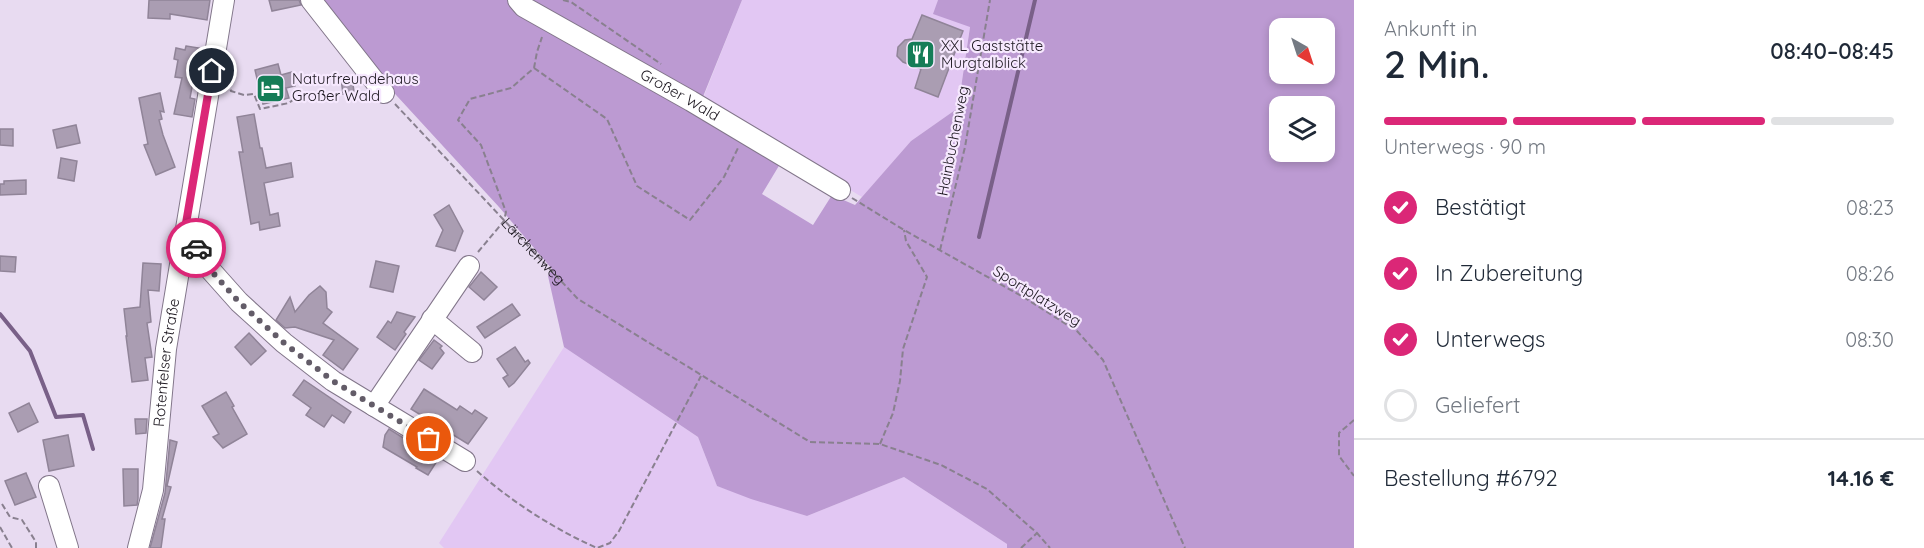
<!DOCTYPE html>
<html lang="de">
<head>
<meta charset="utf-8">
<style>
	body { margin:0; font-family:Quicksand,sans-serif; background:#f6f6f7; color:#1f2937; height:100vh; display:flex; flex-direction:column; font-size:22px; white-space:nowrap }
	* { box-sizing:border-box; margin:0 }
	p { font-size:20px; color:#747a83 }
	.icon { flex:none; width:33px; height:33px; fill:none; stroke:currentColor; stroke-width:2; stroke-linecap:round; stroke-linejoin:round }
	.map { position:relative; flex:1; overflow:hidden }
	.panel { display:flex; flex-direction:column; background:#fff; width:570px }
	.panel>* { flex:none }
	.needle { width:39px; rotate:141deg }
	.controls { position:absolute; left:1269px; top:18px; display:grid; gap:12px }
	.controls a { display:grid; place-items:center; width:66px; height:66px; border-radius:12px; background:#fff; box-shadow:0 3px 9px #0003; font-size:30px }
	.pin { position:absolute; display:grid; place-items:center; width:51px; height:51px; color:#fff; margin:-26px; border:3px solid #fff; border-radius:50%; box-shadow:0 2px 6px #0007 }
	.courier { position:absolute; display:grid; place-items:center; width:60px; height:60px; margin:-30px; border:4px solid #db2777; border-radius:50%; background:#fff; color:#222; box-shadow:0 2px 8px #0007 }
	.overview em { font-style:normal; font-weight:600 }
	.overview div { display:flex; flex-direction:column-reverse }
	.overview { display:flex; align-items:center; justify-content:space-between; height:102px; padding:0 30px }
	h1 { font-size:39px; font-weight:600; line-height:45px }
	.bar { display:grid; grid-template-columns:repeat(4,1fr); gap:9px 6px; align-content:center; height:72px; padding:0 30px }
	.bar i { height:8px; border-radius:4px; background:#e0e1e3 }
	.bar .active { background:#db2777 }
	.bar p { grid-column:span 4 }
	.line { display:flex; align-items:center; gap:15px; padding:0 30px; border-top:2px solid #e0e1e3 }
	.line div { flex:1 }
	ol { padding:0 30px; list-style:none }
	li { display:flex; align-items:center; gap:18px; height:66px }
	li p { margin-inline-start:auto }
	li .icon { padding:6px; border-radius:50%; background:#db2777; color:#fff; stroke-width:4 }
	li:last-child { color:#747a83 }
	li i { width:33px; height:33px; border:3px solid #e0e1e3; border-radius:50% }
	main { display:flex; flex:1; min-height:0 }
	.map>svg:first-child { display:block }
	.green { fill:#e2c7f3 }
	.forest { fill:#bc9ad2; fill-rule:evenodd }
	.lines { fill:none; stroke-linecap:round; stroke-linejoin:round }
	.stream { stroke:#796088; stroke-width:4 }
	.building { fill:#aa9db2; stroke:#908498; stroke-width:1.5 }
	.minor-casing { stroke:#82768a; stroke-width:22 }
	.path { stroke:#89808f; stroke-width:2; stroke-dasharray:6 3; stroke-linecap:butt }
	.minor { stroke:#fff; stroke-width:20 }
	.done { stroke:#635c68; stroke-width:6; stroke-dasharray:0 10.8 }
	.route { stroke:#db2777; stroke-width:8 }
	.labels { text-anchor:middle; stroke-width:4.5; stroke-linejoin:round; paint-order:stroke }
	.poi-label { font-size:15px; fill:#1c171f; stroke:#f6e8fe; text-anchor:start }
	.street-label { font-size:15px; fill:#1c171f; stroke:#f6e8fe }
</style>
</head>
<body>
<main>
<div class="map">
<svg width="1354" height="548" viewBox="0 0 1354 548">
	<rect width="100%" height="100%" fill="#e8dbf1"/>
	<g class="green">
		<polygon points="742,0 938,0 934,14 970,26 958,108 911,141 862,197 702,101"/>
		<polygon points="564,347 698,437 717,486 807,516 904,477 1007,544 1007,548 444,548 439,543"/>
	</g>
	<path class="forest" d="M 317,0 L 742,0 L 696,114 L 780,164 L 762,194 L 813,225 L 832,195 L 855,205 L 911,141 L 958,108 L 970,27 L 933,14 L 938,0 L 1354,0 L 1354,548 L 1007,548 L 1007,544 L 904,477 L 807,516 L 751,499 L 717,486 L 698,437 L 564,347 L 548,276 L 552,269 L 499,207 L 374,71 ZM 1280,28 L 1324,28 L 1324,74 L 1280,74 ZM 1280,106 L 1324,106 L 1324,152 L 1280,152 Z"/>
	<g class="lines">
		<g class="stream">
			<polyline points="979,237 1035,0"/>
			<polyline points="0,314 30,351 56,417 83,415 93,449"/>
		</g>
	</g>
	<g class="building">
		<polygon points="149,0 210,0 207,20 170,14 170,19 148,18"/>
		<polygon points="269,0 299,0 301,5 272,11"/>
		<polygon points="922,15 963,31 938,97 915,88 921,69 903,62 897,56 898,47 905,40 912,39"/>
		<polygon points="186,46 199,48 190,98 195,99 192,117 174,114 182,78 175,77 178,60 174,59 176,48 185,50"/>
		<polygon points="278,64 281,75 292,72 295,86 286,88 289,98 263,104 255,70"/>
		<polygon points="352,77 354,92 343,94 341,78"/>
		<polygon points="160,93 164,112 160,111 162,119 159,120 163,135 175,167 156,175 144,145 148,144 139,98"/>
		<polygon points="254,114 260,148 262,148 266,168 291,163 293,177 264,183 270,215 278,213 280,226 260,230 259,222 251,224 239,152 243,152 237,117"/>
		<polygon points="76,125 80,143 57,148 53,130"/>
		<polygon points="0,129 13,129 13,146 0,145"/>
		<polygon points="61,158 77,161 74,181 58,178"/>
		<polygon points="26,180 26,194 0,195 0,184 4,184 4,181"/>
		<polygon points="449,205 463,231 455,251 436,246 443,230 434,215"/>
		<polygon points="0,256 16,257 15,272 0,271"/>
		<polygon points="376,261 399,266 393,292 370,287"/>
		<polygon points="143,263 161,264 159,291 148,290 151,322 147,323 152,357 145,358 148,380 132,382 126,336 127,336 124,309 140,307"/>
		<polygon points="481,272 497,287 484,300 469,287"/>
		<polygon points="320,286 326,292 327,308 332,312 323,323 358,349 343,370 323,355 334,340 295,327 285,328 276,320 290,297 295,312 309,295"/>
		<polygon points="512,304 520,315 485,338 477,327"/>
		<polygon points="397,312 415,317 404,332 406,334 395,350 377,337 388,321 391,323"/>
		<polygon points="249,333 266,351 251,365 235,347"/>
		<polygon points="434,340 442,346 440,348 444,353 432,369 419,360"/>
		<polygon points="515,347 525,362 528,360 530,363 514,383 509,387 503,378 508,375 497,359"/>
		<polygon points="304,380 351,412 344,423 332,415 324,427 306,415 311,408 293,395"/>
		<polygon points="424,389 457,410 460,406 472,414 475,410 487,418 468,444 411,409"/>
		<polygon points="226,392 234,406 232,407 247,434 223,448 213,437 219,434 202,406"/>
		<polygon points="29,403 38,422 18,432 9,413"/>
		<polygon points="135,419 147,419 146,433 136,434"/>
		<polygon points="389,429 418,447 417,449 437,461 428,475 416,468 417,467 383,447 385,435"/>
		<polygon points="68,435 74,466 49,471 43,440"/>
		<polygon points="170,440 177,442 167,486 171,487 162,519 165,519 161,548 150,548 165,493"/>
		<polygon points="123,469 138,469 138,498 137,505 124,506"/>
		<polygon points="26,473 36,497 15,505 5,481"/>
	</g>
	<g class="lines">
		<defs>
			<g id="minor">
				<polyline points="311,0 384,93"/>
				<path id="s2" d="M 518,0 L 524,7 L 691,101 L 840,190"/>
				<polyline points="184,235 191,239 206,265 239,302 284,343 333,381 465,461"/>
				<polyline points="432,319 472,352"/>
				<polyline points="374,406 469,266"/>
				<polyline points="49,486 68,548"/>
				<path id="s3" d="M 138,548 L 153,490 L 166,349 L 224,0"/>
			</g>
		</defs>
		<use href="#minor" class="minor-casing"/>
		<g class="path">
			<polyline points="563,0 571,2 661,64"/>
			<polyline points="534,68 607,119 637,186 690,220 724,177 738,148"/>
			<polyline points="228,81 231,91 244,95 254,94 260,109 289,103 303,92"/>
			<path id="s1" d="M 395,104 L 578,299 L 810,442 L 880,444 L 941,465 L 987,489 L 1037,533 L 1050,548"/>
			<polyline points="852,198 904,230 1025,298 1077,331 1103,360 1185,548"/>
			<polyline points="940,250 965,147 990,0"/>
			<polyline points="478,252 504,221 506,212 481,145 458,120 470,99 511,88 534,68 537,52 542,37"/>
			<polyline points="1354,420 1339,433 1339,456 1354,476"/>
			<polyline points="880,444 893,413 900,381 903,349 927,277 906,241 904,230"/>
			<path d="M 477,471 C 512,502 554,529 597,548 L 610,543 L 619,531 L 701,376"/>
			<polyline points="2,504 10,517 22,520 36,542 36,548"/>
			<polyline points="0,527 12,548"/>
			<polyline points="1021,548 1037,533"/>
		</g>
		<use href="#minor" class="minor"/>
	</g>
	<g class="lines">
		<polyline class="done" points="196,248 206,265 239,302 284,343 333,381 429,439"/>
		<polyline class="route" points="196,248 191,239 184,235 212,71"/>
	</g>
	<defs>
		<symbol id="restaurant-square" viewBox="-11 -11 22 22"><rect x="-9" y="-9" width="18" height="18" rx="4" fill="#157d57" stroke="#f6e8fe"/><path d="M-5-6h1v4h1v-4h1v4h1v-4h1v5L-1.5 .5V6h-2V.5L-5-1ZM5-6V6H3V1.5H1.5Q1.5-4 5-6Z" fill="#fff"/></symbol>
		<symbol id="hotel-square" viewBox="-11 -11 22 22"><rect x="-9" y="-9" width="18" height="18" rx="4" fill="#157d57" stroke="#f6e8fe"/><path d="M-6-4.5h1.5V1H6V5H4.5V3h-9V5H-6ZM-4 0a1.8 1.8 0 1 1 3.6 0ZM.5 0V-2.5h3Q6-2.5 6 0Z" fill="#fff"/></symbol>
	</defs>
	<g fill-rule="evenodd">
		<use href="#restaurant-square" x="904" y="38" width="33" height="33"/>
		<use href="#hotel-square" x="254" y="72" width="33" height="33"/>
	</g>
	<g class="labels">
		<g class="poi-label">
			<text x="941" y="51">XXL Gaststätte<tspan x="941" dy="17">Murgtalblick</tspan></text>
			<text x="292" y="84">Naturfreundehaus<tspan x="292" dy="17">Großer Wald</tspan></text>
		</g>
		<g class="street-label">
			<text dy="5" stroke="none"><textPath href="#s2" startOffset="188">Großer Wald</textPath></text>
			<text transform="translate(953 141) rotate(-79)" y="5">Hainbuchenweg</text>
			<text dy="5" stroke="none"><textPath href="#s1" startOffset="202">Lärchenweg</textPath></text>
			<text transform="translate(1037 296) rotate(32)" y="5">Sportplatzweg</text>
			<text dy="5" stroke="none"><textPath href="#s3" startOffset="188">Rotenfelser Straße</textPath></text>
		</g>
	</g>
</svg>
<div class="controls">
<a><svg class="needle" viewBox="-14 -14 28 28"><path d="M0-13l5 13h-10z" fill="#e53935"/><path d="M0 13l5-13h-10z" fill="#747a83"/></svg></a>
<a><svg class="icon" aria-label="layers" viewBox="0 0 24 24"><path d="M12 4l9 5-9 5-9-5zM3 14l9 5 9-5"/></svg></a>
</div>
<div class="pin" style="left:429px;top:439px;background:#ea580c"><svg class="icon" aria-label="bag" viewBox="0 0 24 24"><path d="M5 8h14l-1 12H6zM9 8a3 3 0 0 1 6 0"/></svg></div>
<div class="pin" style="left:212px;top:71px;background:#1f2937"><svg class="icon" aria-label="home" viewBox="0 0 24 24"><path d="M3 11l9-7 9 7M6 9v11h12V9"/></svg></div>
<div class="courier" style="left:196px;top:248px"><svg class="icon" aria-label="car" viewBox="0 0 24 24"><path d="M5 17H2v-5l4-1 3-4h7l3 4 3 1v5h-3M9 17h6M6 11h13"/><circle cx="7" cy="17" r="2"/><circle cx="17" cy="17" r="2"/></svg></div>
</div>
<section class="panel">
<div class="overview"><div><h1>2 Min.</h1><p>Ankunft in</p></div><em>08:40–08:45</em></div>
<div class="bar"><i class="active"></i><i class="active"></i><i class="active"></i><i></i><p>Unterwegs · 90 m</p></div>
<ol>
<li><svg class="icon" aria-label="check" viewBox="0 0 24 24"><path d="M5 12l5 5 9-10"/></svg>Bestätigt<p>08:23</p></li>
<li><svg class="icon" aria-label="check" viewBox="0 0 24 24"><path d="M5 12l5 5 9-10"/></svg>In Zubereitung<p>08:26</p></li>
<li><svg class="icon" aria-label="check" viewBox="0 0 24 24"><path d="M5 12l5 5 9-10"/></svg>Unterwegs<p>08:30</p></li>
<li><i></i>Geliefert</li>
</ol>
<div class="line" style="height:78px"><div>Bestellung #6792</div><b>14.16 €</b></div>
</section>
</main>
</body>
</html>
